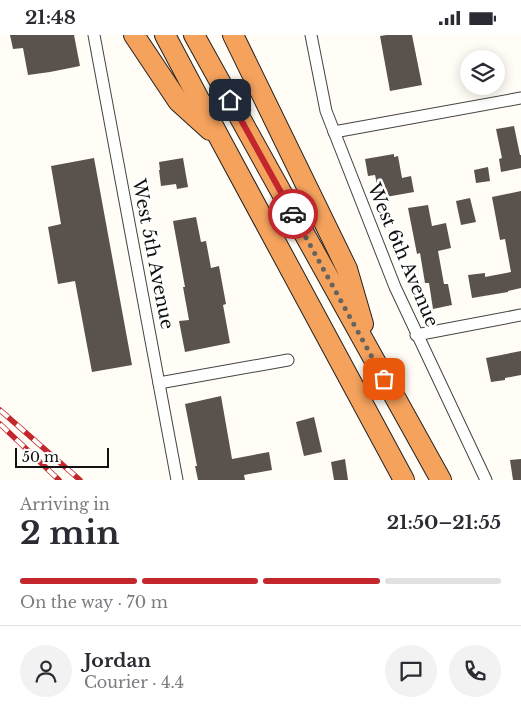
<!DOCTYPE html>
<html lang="en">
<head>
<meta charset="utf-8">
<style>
	body { margin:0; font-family:"Libre Baskerville",serif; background:#f2f2f3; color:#2b2b33; height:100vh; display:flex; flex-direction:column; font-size:19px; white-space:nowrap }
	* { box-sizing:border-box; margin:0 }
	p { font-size:16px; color:#7c7c81 }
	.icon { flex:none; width:28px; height:28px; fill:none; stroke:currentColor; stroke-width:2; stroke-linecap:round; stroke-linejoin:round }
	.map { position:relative; height:445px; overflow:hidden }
	.details { display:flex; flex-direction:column; background:#fff; flex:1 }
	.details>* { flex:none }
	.tools { position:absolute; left:460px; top:15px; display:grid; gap:10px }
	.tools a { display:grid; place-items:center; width:45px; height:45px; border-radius:50%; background:#fff; box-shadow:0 2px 12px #0003; font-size:25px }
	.scale { position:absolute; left:15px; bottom:12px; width:94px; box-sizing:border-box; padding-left:5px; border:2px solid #111; border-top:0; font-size:14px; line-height:18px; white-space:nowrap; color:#111; -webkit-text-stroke:4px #fff; paint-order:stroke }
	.pin { position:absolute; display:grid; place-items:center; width:42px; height:42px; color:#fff; margin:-21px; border-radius:10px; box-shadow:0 2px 8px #0006 }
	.courier { position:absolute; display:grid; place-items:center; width:50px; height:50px; margin:-25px; border:4px solid #c4262e; border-radius:50%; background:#fff; color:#222; box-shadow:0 1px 6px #0007 }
	.headline em { font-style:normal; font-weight:800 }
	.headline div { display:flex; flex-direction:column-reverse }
	.headline { display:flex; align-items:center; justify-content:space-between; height:85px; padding:0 20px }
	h1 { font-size:32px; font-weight:800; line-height:38px }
	.bar { display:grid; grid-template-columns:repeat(4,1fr); gap:8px 5px; align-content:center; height:60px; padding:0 20px }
	.bar i { height:6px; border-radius:4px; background:#e1e1e2 }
	.bar .on { background:#c4262e }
	.bar p { grid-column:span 4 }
	.line { display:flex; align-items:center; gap:12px; padding:0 20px; border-top:1px solid #e1e1e2 }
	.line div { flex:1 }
	.round { display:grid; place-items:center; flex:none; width:52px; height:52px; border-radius:26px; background:#f2f2f3 }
	.status { display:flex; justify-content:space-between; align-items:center; height:35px; padding:0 25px; background:#fff; direction:ltr }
	.status svg { height:14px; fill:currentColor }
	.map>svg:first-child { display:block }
	.building { fill:#5a524d }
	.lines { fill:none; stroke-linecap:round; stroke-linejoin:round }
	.minor-casing { stroke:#444; stroke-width:13 }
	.motorway-casing { stroke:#222; stroke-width:22 }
	.minor { stroke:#fff; stroke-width:11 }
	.motorway { stroke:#f5a25d; stroke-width:20 }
	.rail-casing { stroke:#c4262e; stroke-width:5.5 }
	.rail { stroke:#fff; stroke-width:4; stroke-dasharray:11; stroke-linecap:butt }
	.done { stroke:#646461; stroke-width:5; stroke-dasharray:0 9 }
	.route { stroke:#c4262e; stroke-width:6 }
	.labels { text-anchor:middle; stroke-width:5; stroke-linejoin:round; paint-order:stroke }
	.street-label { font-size:18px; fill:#111; stroke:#fff }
</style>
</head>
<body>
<div class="status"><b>21:48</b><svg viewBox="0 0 49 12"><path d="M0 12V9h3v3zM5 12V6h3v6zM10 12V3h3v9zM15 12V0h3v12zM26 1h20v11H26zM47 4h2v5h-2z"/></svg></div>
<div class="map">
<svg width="521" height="445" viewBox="0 0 521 445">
	<rect width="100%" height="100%" fill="#fffdf5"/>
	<g class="building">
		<polygon points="10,0 74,0 80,31 50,37 28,40 23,13 13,14"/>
		<polygon points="387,0 412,0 422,50 390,56 380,1"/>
		<polygon points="514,91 520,120 521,120 521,133 501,137 499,124 502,123 496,94"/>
		<polygon points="394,119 394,122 398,121 402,143 411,141 414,157 380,163 375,140 368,141 365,124"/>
		<polygon points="94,123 132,330 92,337 75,246 58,249 48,192 61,189 51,131"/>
		<polygon points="183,123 188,152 177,154 176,149 161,151 159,135 160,135 159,127"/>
		<polygon points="488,132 490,146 476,148 474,135"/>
		<polygon points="521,156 521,253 508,256 508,257 472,263 468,240 485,238 485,242 511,237 505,204 500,205 492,162"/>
		<polygon points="470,163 476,187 461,190 456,166"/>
		<polygon points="428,170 432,191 446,188 451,213 438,216 444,249 448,249 452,270 433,274 429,248 425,248 420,218 417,219 408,173"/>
		<polygon points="196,182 201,207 206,206 211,233 219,231 226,269 223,270 230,308 185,317 179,286 189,285 183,252 185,252 173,186"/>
		<polygon points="521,316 521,340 505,343 505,345 491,347 486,323"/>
		<polygon points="221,361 232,424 269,417 272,435 244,440 245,445 198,445 195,431 197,431 185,369"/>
		<polygon points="314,382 322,417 304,421 296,387"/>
		<polygon points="345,424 348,445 334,445 331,427"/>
		<polygon points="521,424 521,445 513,445 510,425"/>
	</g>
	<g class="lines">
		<defs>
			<g id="minor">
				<polyline points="94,0 177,445"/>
				<polyline points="311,0 326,76 395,252 486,445"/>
				<polyline points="334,97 521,63"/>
				<polyline points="416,300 521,280"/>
				<polyline points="159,348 288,325"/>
			</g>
			<g id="motorway">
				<polyline points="134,0 178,66 210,95"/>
				<polyline points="165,0 220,104 404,445"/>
				<polyline points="194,0 441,445"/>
				<polyline points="233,0 347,234 363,289"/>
			</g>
		</defs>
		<use href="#minor" class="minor-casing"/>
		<use href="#motorway" class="motorway-casing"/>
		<use href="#minor" class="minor"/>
		<use href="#motorway" class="motorway"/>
		<defs>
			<g id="rail">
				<polyline points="0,375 80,445"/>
				<polyline points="0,389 59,445"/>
			</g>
		</defs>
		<use href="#rail" class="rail-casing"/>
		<use href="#rail" class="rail"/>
	</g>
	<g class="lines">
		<polyline class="done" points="293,179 384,344"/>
		<polyline class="route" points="230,65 293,179"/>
	</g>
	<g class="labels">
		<g class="street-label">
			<text transform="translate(153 219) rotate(79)" y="6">West 5th Avenue</text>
			<text transform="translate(403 220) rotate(67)" y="6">West 6th Avenue</text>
		</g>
	</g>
</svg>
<div class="tools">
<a><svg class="icon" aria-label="layers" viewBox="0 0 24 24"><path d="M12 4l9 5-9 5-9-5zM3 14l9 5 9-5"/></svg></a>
</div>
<div class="scale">50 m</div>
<div class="pin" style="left:384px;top:344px;background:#ea580c"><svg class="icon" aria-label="bag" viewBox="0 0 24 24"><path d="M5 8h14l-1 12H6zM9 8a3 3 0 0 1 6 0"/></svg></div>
<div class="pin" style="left:230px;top:65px;background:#1f2937"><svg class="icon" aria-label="home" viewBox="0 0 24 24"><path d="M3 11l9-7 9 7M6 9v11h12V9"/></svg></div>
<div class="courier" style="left:293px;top:179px"><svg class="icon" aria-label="car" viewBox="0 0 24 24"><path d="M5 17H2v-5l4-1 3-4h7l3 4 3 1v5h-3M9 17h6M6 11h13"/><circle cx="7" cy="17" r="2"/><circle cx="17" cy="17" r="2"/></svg></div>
</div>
<section class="details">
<div class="headline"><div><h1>2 min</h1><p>Arriving in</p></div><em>21:50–21:55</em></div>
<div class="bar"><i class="on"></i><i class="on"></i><i class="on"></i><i></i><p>On the way · 70 m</p></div>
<div class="line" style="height:90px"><a class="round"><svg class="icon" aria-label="person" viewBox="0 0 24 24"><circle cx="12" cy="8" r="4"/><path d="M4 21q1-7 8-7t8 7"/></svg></a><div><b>Jordan</b><p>Courier · 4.4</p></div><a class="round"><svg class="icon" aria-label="chat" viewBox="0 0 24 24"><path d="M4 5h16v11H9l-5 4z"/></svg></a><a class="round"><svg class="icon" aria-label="phone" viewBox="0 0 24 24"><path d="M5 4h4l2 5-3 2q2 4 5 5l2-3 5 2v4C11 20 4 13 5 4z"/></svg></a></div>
</section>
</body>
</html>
